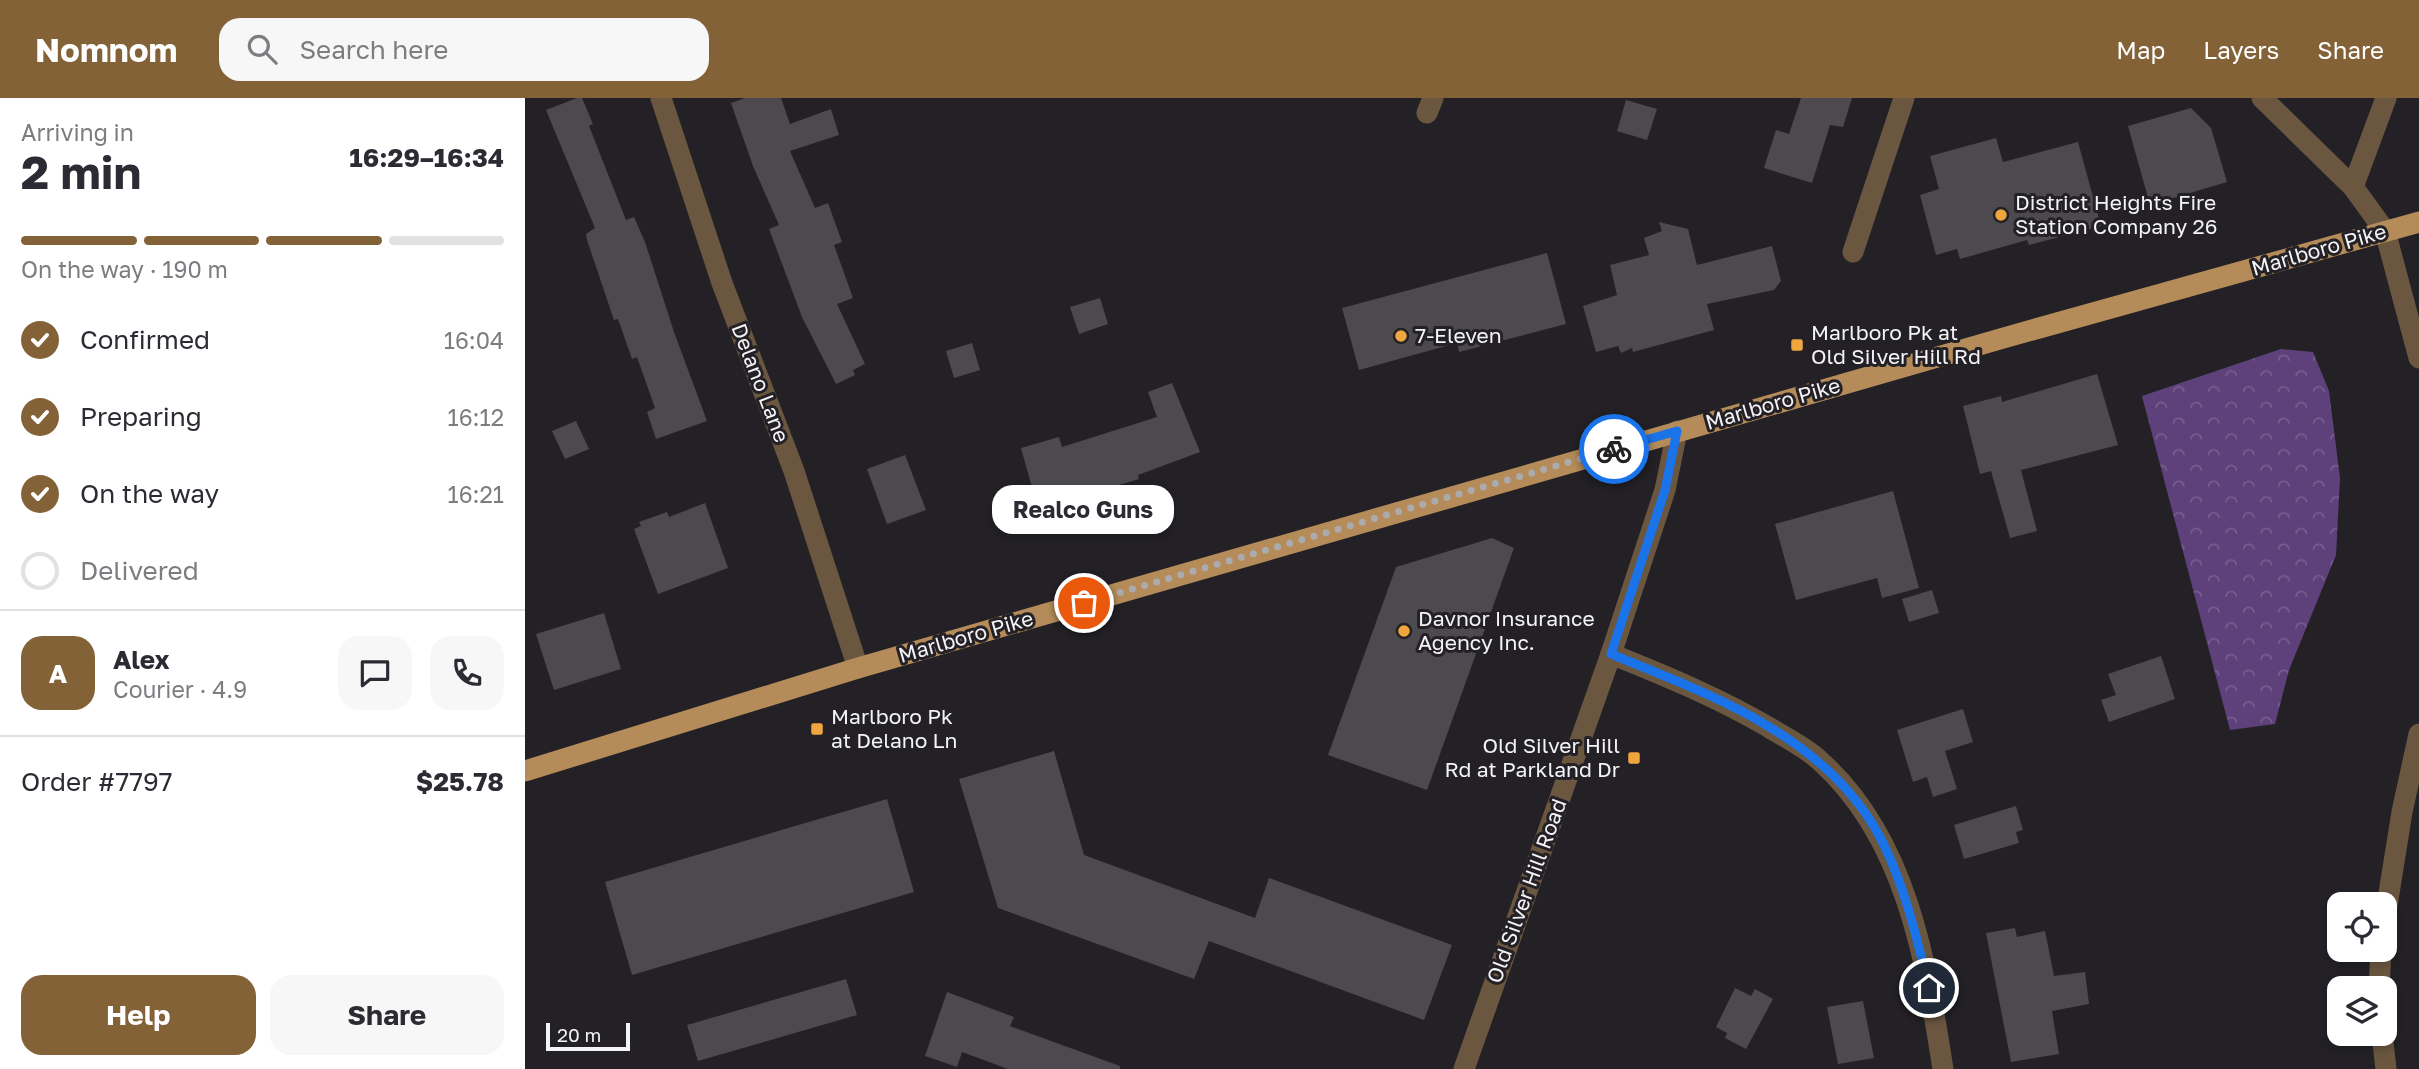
<!DOCTYPE html>
<html lang="en">
<head>
<meta charset="utf-8">
<style>
	body { margin:0; font-family:"Golos Text",sans-serif; background:#f7f7f7; color:#2b2b33; height:100vh; display:flex; flex-direction:column; font-size:26px; white-space:nowrap }
	* { box-sizing:border-box; margin:0 }
	p { font-size:23px; color:#7c7c81 }
	.icon { flex:none; width:38px; height:38px; fill:none; stroke:currentColor; stroke-width:2; stroke-linecap:round; stroke-linejoin:round }
	.map { position:relative; flex:1; overflow:hidden }
	.details { display:flex; flex-direction:column; background:#fff; width:525px }
	.details>* { flex:none }
	.buttons { position:absolute; left:1802px; top:794px; display:grid; gap:14px }
	.buttons a { display:grid; place-items:center; width:70px; height:70px; border-radius:14px; background:#fff; box-shadow:0 4px 10px #0003; font-size:35px }
	.scale { position:absolute; left:21px; bottom:18px; width:84px; box-sizing:border-box; padding-left:7px; border:4px solid #f4f3f6; border-top:0; font-size:19px; line-height:24px; white-space:nowrap; color:#f4f3f6; -webkit-text-stroke:5px #232126; paint-order:stroke }
	.pin { position:absolute; display:grid; place-items:center; width:60px; height:60px; color:#fff; margin:-30px; border:4px solid #fff; border-radius:50%; box-shadow:0 2px 7px #0007 }
	.courier { position:absolute; display:grid; place-items:center; width:70px; height:70px; margin:-35px; border:5px solid #1a73e8; border-radius:50%; background:#fff; color:#222; box-shadow:0 2px 9px #0007 }
	.bubble { position:absolute; height:49px; border-radius:21px; background:#fff; box-shadow:0 4px 10px #0003; font-size:23px; font-weight:700; line-height:49px; text-align:center }
	.summary em { font-style:normal; font-weight:700 }
	.summary div { display:flex; flex-direction:column-reverse }
	.summary { display:flex; align-items:center; justify-content:space-between; height:119px; padding:0 21px }
	h1 { font-size:46px; font-weight:700; line-height:52px }
	.bar { display:grid; grid-template-columns:repeat(4,1fr); gap:10px 7px; align-content:center; height:84px; padding:0 21px }
	.bar i { height:9px; border-radius:5px; background:#e1e1e2 }
	.bar .current { background:#846238 }
	.bar p { grid-column:span 4 }
	.line { display:flex; align-items:center; gap:18px; padding:0 21px; border-top:2px solid #e1e1e2 }
	.line div { flex:1 }
	.round { display:grid; place-items:center; flex:none; width:74px; height:74px; border-radius:21px; background:#f7f7f7 }
	ol { padding:0 21px; list-style:none }
	li { display:flex; align-items:center; gap:21px; height:77px }
	li p { margin-inline-start:auto }
	li .icon { padding:7px; border-radius:50%; background:#846238; color:#fff; stroke-width:4 }
	li:last-child { color:#7c7c81 }
	li i { width:38px; height:38px; border:4px solid #e1e1e2; border-radius:50% }
	.button { display:flex; gap:14px; margin-top:auto; padding:14px 21px }
	.button a { flex:1; height:80px; border-radius:21px; background:#846238; color:#fff; font-size:28px; font-weight:700; line-height:80px; text-align:center }
	.button a+a { background:#f7f7f7; color:#2b2b33 }
	header { display:flex; align-items:center; gap:42px; box-sizing:border-box; height:98px; padding:0 35px; background:#846238; color:#fff }
	header strong { font-size:33px }
	nav { display:flex; gap:38px; margin-inline-start:auto; font-size:24px }
	.search { width:490px; height:63px; background:#f7f7f7; display:flex; align-items:center; gap:18px; box-sizing:border-box; padding:0 24px; border-radius:21px; color:#7c7c81; font-size:26px }
	main { display:flex; flex:1; min-height:0 }
	.map>svg:first-child { display:block }
	.forest { fill:url(#forest-crowns) }
	.building { fill:#4c494f }
	.lines { fill:none; stroke-linecap:round; stroke-linejoin:round }
	.minor { stroke:#6b5740; stroke-width:21 }
	.major { stroke:#b58c59; stroke-width:21 }
	.done { stroke:#abaaad; stroke-width:7; stroke-dasharray:0 12.6 }
	.route { stroke:#1a73e8; stroke-width:9 }
	.poi-dot { fill:#f0a63f; stroke:#232126; stroke-width:2.5 }
	.labels { text-anchor:middle; stroke-width:6; stroke-linejoin:round; paint-order:stroke }
	.poi-label { font-size:21px; fill:#f4f3f6; stroke:#232126; text-anchor:start }
	.street-label { font-size:21px; fill:#f4f3f6; stroke:#232126 }
</style>
</head>
<body>
<header>
<strong>Nomnom</strong>
<div class="search"><svg class="icon" aria-label="search" viewBox="0 0 24 24"><circle cx="10" cy="10" r="6"/><path d="M15 15l6 6"/></svg>Search here</div>
<nav><a>Map</a><a>Layers</a><a>Share</a></nav>
</header>
<main>
<section class="details">
<div class="summary"><div><h1>2 min</h1><p>Arriving in</p></div><em>16:29–16:34</em></div>
<div class="bar"><i class="current"></i><i class="current"></i><i class="current"></i><i></i><p>On the way · 190 m</p></div>
<ol>
<li><svg class="icon" aria-label="check" viewBox="0 0 24 24"><path d="M5 12l5 5 9-10"/></svg>Confirmed<p>16:04</p></li>
<li><svg class="icon" aria-label="check" viewBox="0 0 24 24"><path d="M5 12l5 5 9-10"/></svg>Preparing<p>16:12</p></li>
<li><svg class="icon" aria-label="check" viewBox="0 0 24 24"><path d="M5 12l5 5 9-10"/></svg>On the way<p>16:21</p></li>
<li><i></i>Delivered</li>
</ol>
<div class="line" style="height:126px"><b class="round" style="background:#846238;color:#fff">A</b><div><b>Alex</b><p>Courier · 4.9</p></div><a class="round"><svg class="icon" aria-label="chat" viewBox="0 0 24 24"><path d="M4 5h16v11H9l-5 4z"/></svg></a><a class="round"><svg class="icon" aria-label="phone" viewBox="0 0 24 24"><path d="M5 4h4l2 5-3 2q2 4 5 5l2-3 5 2v4C11 20 4 13 5 4z"/></svg></a></div>
<div class="line" style="height:91px"><div>Order #7797</div><b>$25.78</b></div>
<div class="button"><a>Help</a><a>Share</a></div>
</section>
<div class="map">
<svg width="1894" height="971" viewBox="0 0 1894 971">
	<defs>
		<pattern id="forest-crowns" width="20" height="18" patternUnits="userSpaceOnUse" patternTransform="scale(1.75)"><rect width="20" height="18" fill="#5e417b"/><path d="M2 6a3 3 0 1 1 6 0M12 15a3 3 0 1 1 6 0" fill="none" stroke="#765d8e"/></pattern>
	</defs>
	<rect width="100%" height="100%" fill="#232126"/>
	<polygon class="forest" points="1756,251 1788,254 1804,293 1815,380 1811,457 1764,572 1750,626 1705,632 1617,298"/>
	<g class="building">
		<polygon points="52,0 57,0 68,26 64,28 101,122 109,119 120,144 149,234 182,323 131,341 122,314 130,310 112,259 107,261 93,221 89,222 62,142 61,136 70,130 21,12"/>
		<polygon points="220,0 256,0 265,26 306,11 314,37 265,53 290,110 303,105 317,144 309,147 328,200 312,206 340,266 328,272 330,277 311,286 277,219 244,131 254,127 228,68 206,5"/>
		<polygon points="1276,0 1327,0 1318,29 1305,27 1287,85 1239,70 1251,32 1264,36"/>
		<polygon points="1101,2 1132,11 1122,42 1092,33"/>
		<polygon points="1666,10 1686,30 1702,84 1625,107 1603,28"/>
		<polygon points="1471,40 1478,64 1553,44 1576,128 1504,147 1502,142 1435,161 1432,151 1411,157 1395,97 1414,91 1405,58"/>
		<polygon points="1134,124 1163,131 1172,167 1247,148 1256,183 1249,192 1182,206 1189,232 1108,254 1107,250 1096,255 1093,248 1071,254 1058,208 1092,197 1085,167 1124,157 1119,140 1137,133"/>
		<polygon points="1022,155 1041,226 934,254 932,245 834,272 817,210"/>
		<polygon points="575,200 583,226 554,236 545,209"/>
		<polygon points="447,245 455,272 429,280 421,253"/>
		<polygon points="1572,276 1593,347 1496,372 1512,433 1485,440 1466,373 1455,376 1438,308 1476,298 1477,304"/>
		<polygon points="647,285 675,354 613,377 614,381 551,400 553,407 515,418 496,350 534,339 537,349 632,319 623,294"/>
		<polygon points="51,323 64,351 40,361 27,333"/>
		<polygon points="380,357 401,412 362,426 342,371"/>
		<polygon points="1368,393 1394,490 1357,500 1352,480 1271,502 1250,426"/>
		<polygon points="180,405 203,470 133,496 109,431 116,428 114,424 142,414 144,419"/>
		<polygon points="967,440 989,450 902,692 803,657 871,469"/>
		<polygon points="1407,492 1414,515 1384,524 1377,501"/>
		<polygon points="79,515 96,571 29,592 11,536"/>
		<polygon points="1636,558 1650,601 1584,624 1576,602 1591,597 1583,576"/>
		<polygon points="1438,611 1448,644 1420,653 1432,691 1408,699 1402,679 1388,684 1372,632"/>
		<polygon points="529,653 559,757 730,820 744,780 927,847 899,922 684,843 669,881 473,810 434,681"/>
		<polygon points="362,701 389,794 107,877 80,784"/>
		<polygon points="1491,708 1498,732 1491,734 1494,745 1439,761 1429,727"/>
		<polygon points="1490,830 1492,839 1520,833 1529,878 1560,874 1564,906 1527,913 1534,956 1486,964 1461,835"/>
		<polygon points="321,881 332,917 173,963 162,927"/>
		<polygon points="1210,890 1226,898 1230,891 1248,901 1221,951 1200,940 1202,935 1191,929"/>
		<polygon points="422,894 489,919 485,928 595,968 595,971 483,971 437,954 432,969 400,958"/>
		<polygon points="1338,903 1349,960 1313,966 1302,909"/>
	</g>
	<g class="lines">
		<g class="minor">
			<polyline points="136,0 197,185 269,373 333,570"/>
			<polyline points="1737,0 1828,89 1860,133 1894,260"/>
			<polyline points="902,15 908,0"/>
			<polyline points="1828,89 1861,0"/>
			<polyline points="1328,154 1379,0"/>
			<path d="M 1086,556 C 1141,578 1194,600 1245,630 C 1261,640 1280,649 1294,662 C 1381,739 1401,862 1418,971"/>
			<polyline points="1860,820 1877,714 1894,636"/>
			<polyline points="1854,891 1856,852"/>
			<polyline points="1857,936 1861,971"/>
			<polyline points="939,971 1086,556 1140,392 1152,333"/>
		</g>
		<polyline class="major" points="0,673 333,570 1482,239 1894,124"/>
	</g>
	<g class="lines">
		<polyline class="done" points="559,505 1089,351"/>
		<path class="route" d="M 1089,351 L 1152,333 L 1140,392 L 1086,556 C 1189,598 1308,641 1359,747 C 1381,793 1392,841 1404,890"/>
	</g>
	<g class="poi-dot">
		<circle cx="1476" cy="117" r="7"/>
		<circle cx="876" cy="238" r="7"/>
		<rect x="1265" y="240" width="14" height="14" rx="3.5"/>
		<circle cx="879" cy="533" r="7"/>
		<rect x="285" y="624" width="14" height="14" rx="3.5"/>
		<rect x="1102" y="653" width="14" height="14" rx="3.5"/>
	</g>
	<g class="labels">
		<g class="poi-label">
			<text x="1490" y="112">District Heights Fire<tspan x="1490" dy="24">Station Company 26</tspan></text>
			<text x="1286" y="242">Marlboro Pk at<tspan x="1286" dy="24">Old Silver Hill Rd</tspan></text>
			<text x="890" y="245">7-Eleven</text>
			<text x="893" y="528">Davnor Insurance<tspan x="893" dy="24">Agency Inc.</tspan></text>
			<text x="306" y="626">Marlboro Pk<tspan x="306" dy="24">at Delano Ln</tspan></text>
			<text x="1095" y="655" text-anchor="end">Old Silver Hill<tspan x="1095" dy="24">Rd at Parkland Dr</tspan></text>
		</g>
		<g class="street-label">
			<text transform="translate(1794 152) rotate(-16)" y="7">Marlboro Pike</text>
			<text transform="translate(235 285) rotate(69)" y="7">Delano Lane</text>
			<text transform="translate(1248 306) rotate(-16)" y="7">Marlboro Pike</text>
			<text transform="translate(441 539) rotate(-16)" y="7">Marlboro Pike</text>
			<text transform="translate(1002 793) rotate(-70)" y="7">Old Silver Hill Road</text>
		</g>
	</g>
</svg>
<div class="buttons">
<a><svg class="icon" aria-label="locate" viewBox="0 0 24 24"><circle cx="12" cy="12" r="6"/><path d="M12 2v4M12 18v4M2 12h4M18 12h4"/></svg></a>
<a><svg class="icon" aria-label="layers" viewBox="0 0 24 24"><path d="M12 4l9 5-9 5-9-5zM3 14l9 5 9-5"/></svg></a>
</div>
<div class="scale">20 m</div>
<div class="pin" style="left:559px;top:505px;background:#ea580c"><svg class="icon" aria-label="bag" viewBox="0 0 24 24"><path d="M5 8h14l-1 12H6zM9 8a3 3 0 0 1 6 0"/></svg></div>
<div class="pin" style="left:1404px;top:890px;background:#1f2937"><svg class="icon" aria-label="home" viewBox="0 0 24 24"><path d="M3 11l9-7 9 7M6 9v11h12V9"/></svg></div>
<div class="courier" style="left:1089px;top:351px"><svg class="icon" aria-label="bike" viewBox="0 0 24 24"><circle cx="6" cy="16" r="4"/><circle cx="18" cy="16" r="4"/><path d="M6 16l4-8h5l3 8M10 8l3 8H6M13 5h3"/></svg></div>
<div class="bubble" style="left:467px;top:387px;width:182px">Realco Guns</div>
</div>
</main>
</body>
</html>
